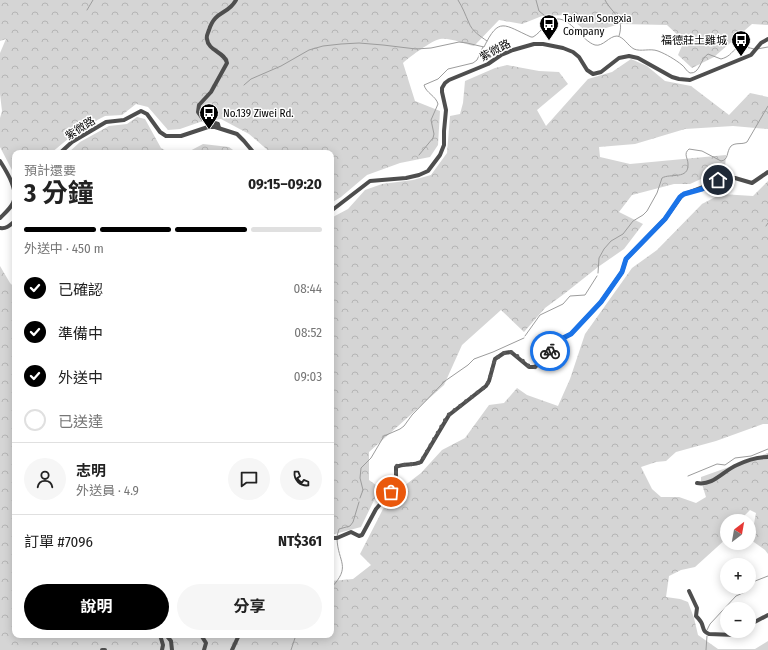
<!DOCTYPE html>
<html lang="zh-TW">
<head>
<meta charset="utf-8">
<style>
	body { margin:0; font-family:"Fira Sans Condensed","Noto Sans TC",sans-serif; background:#f6f6f6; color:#222; height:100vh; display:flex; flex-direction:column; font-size:15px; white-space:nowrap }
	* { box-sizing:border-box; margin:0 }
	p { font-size:13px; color:#767676 }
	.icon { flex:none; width:22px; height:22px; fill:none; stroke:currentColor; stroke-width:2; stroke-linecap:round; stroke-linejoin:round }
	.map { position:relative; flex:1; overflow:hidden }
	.side { position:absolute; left:12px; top:150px; width:322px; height:488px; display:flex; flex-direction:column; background:#fff; border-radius:8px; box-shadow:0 2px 10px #0003 }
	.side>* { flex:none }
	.needle { width:26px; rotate:31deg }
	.tools { position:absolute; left:720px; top:514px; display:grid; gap:8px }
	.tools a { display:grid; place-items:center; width:36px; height:36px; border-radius:50%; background:#fff; box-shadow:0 2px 10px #0003; font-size:20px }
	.pin { position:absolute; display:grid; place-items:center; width:34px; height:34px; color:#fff; margin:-17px; border:2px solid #fff; border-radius:50%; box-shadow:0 1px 4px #0007 }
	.courier { position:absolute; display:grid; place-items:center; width:40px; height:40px; margin:-20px; border:3px solid #1a73e8; border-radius:50%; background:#fff; color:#222; box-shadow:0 1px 5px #0007 }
	.summary em { font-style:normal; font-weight:700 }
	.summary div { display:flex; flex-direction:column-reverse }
	.summary { display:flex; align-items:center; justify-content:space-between; height:68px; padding:0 12px }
	h1 { font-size:26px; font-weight:700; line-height:30px }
	.bar { display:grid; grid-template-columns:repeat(4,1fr); gap:6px 4px; align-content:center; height:48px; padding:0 12px }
	.bar i { height:5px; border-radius:3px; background:#e0e0e0 }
	.bar .on { background:#000 }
	.bar p { grid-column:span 4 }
	.line { display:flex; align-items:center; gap:10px; padding:0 12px; border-top:1px solid #e0e0e0 }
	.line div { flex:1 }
	.round { display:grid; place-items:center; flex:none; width:42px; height:42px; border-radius:21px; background:#f6f6f6 }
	ol { padding:0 12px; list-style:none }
	li { display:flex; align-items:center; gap:12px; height:44px }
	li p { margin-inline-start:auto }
	li .icon { padding:4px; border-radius:50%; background:#000; color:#fff; stroke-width:4 }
	li:last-child { color:#767676 }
	li i { width:22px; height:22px; border:2px solid #e0e0e0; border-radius:50% }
	.button { display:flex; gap:8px; margin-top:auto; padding:8px 12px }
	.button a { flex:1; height:46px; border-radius:24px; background:#000; color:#fff; font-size:16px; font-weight:700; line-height:46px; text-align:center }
	.button a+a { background:#f6f6f6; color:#222 }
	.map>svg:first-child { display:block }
	.forest { fill:url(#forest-crowns) }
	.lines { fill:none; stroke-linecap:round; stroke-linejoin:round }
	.stream { stroke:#9c9c9c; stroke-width:1 }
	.minor { stroke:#4e4e4e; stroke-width:4 }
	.done { stroke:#595959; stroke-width:4; stroke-dasharray:0 7.2 }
	.route { stroke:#1a73e8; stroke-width:5 }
	.labels { text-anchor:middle; stroke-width:3; stroke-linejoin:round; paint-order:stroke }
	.poi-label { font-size:11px; fill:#000; stroke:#fff; text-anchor:start }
	.street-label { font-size:11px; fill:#000; stroke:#fff }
</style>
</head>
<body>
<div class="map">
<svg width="768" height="650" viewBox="0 0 768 650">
	<defs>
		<pattern id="forest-crowns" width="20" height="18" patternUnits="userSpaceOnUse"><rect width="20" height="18" fill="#d5d5d5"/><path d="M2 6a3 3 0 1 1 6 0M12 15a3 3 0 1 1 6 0" fill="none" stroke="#b5b5b5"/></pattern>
	</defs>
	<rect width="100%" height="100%" fill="#fff"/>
	<g class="forest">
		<path d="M 0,0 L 768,0 L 768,25 L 752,24 L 714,57 L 692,68 L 678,55 L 684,41 L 667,25 L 620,24 L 588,33 L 567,15 L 542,16 L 522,24 L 499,20 L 474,46 C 465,44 449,37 440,39 C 431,41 411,56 403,63 L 415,101 L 440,111 L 438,145 L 430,157 L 400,163 L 367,175 L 341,197 L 331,203 L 331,153 L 271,153 L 249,134 L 221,119 L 200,122 L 180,129 L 168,130 L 148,107 L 136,104 L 122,115 L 105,116 L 80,129 L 51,153 L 15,153 L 15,179 L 13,172 L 0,147 L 0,118 L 2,111 L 0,94 L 0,53 L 6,39 L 0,41 Z"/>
		<polygon points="631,59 647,66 665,81 691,86 729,115 750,93 768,97 768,129 733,126 685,129 635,144 599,147 600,157 630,164 726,155 725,168 690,184 674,184 632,195 619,212 643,224 624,249 598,267 564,294 545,308 524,332 501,310 462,345 444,385 369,452 369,480 380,488 361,527 331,535 331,218 348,209 365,190 382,184 413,180 431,175 447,153 450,116 460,114 463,103 465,81 495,68 507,65 539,71 559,72 568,84 537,110 546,126 588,79 612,72"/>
		<polygon points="137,117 145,119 161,148 170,153 68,153 80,142 109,126 127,124"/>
		<polygon points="203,144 229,147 237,153 186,153"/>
		<polygon points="768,181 768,424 763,424 716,441 676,452 666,461 656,462 641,467 652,489 661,497 679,497 696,503 706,497 701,481 701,477 768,453 768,554 765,550 751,540 756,513 750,510 745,515 745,521 727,521 727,538 695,567 681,570 669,576 666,597 680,599 688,602 694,618 698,635 718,649 755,649 768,641 768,650 0,650 0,266 10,283 15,288 15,635 331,635 331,581 353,579 371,565 360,554 383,509 404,486 421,473 442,450 465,438 489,405 504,403 517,388 527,395 558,406 570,379 585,334 632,268 657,250 702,204 721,194 753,196"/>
	</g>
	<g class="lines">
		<g class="stream">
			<path d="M 458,0 C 463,8 465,14 469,23 C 472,31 480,36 487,41"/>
			<polyline points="536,0 539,11 550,20"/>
			<path d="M 605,0 C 613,15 625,17 619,36"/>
			<polyline points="87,10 93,0"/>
			<polyline points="757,49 768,47"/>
			<path d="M 244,85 L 251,79 L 281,66 L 309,50 L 323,46 L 341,44 L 359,43 L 383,45 L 416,49 L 431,48 L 459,42 L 467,43 L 484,47 C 499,16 504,25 531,37 L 533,37 C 542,32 547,19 557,19 C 571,18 582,41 595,45 C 603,47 609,36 617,36 C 624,37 628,46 634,49 C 641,52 650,48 658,51 C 666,54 676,60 682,65 C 685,67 686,71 690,73 C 700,74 700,59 708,54 L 721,59 C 737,55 730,42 754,49"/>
			<path d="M 419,155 L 433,138 L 434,134 L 431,120 L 438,104 C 436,96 426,93 424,85 L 438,79 L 448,69 L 473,63 L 477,60 L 483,47"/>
			<polyline points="766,226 768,223"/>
			<path d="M 598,273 L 599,258 L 604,249 L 611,241 L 623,234 L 633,221 L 643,215 L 647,211 L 657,193 L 662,178 C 670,173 689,180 688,164 C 688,158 683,154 689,149 L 702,151 L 721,161 C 729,160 726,152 731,146 C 736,142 742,145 747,142 L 768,106"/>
			<polyline points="525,336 540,315 563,304 570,296 585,295 597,276"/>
			<polyline points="688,476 717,464 725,465 735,458 751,456 768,449"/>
			<polyline points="360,498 363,490 360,478 361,468 371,458 384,436 400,429 404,426 412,415 445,381 468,365 474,359 493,352 524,338"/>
			<polyline points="337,536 339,529 350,526 353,522 359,502"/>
			<polyline points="750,583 768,576"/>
			<path d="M 331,588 C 352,566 338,563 337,539"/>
			<polyline points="707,630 710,624 736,596 745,592 746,587"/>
			<polyline points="291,650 296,635"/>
			<polyline points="706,650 707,636"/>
		</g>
		<g class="minor">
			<path d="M 219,128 L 218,124 L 203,119 L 198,112 L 199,105 L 211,92 L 227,63 C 225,52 208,51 207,39 C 206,36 208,33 209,30 C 215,10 228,15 236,0"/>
			<polyline points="60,153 72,142 106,122 124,120 141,111 147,114 160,132 166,136 181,136 208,127 215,127 237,134 244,141 254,153"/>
			<path d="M 0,161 C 7,172 19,191 13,203 C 10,209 4,214 0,218"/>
			<polyline points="331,211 370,181 406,178 419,175 428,171 440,155 444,145 444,131 446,110 442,92 442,88 445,83 449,80 488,64 501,55 513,50 534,44 543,44 563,48 573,52 579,57 587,70 593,74 601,72 619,58 629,56 638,58 672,77 679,79 690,80 751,55 761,43 768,39"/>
			<path d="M 0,228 C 7,229 10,225 15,221"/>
			<path d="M 697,483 C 713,486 723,471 737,465 C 747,460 757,457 768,457"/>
			<path d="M 331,538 L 337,538 L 351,532 L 359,536 L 362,535 L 376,509 L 396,486 L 396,467 C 404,463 413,466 421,462 L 449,415 L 486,386 L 489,381 L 495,359 L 504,353 L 511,352 L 529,367 L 534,367 L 540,364 L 557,341 L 571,334 L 601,302 L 622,272 L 626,259 L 665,219 L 682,195 L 726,178 L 735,178 L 752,183 L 768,172"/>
			<path d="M 689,591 L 697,608 L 696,616 C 698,618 701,621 702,624 C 704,630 703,631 709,634 L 735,635 L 743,631"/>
			<polyline points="749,625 768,615"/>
			<polyline points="160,635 163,645 162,650"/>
			<polyline points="166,635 171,641 172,650"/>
			<polyline points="201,635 206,643 204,650"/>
			<polyline points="102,650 105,650"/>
			<polyline points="232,650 239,635"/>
		</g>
	</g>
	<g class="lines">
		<path class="done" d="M 391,492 L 396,486 L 396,466 C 404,463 415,467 422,460 L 448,415 L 486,386 L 489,381 L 495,359 L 504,353 L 511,352 C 529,361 531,382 550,351"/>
		<polyline class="route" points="550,351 557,341 571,334 601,302 622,272 626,259 665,219 680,197 684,194 702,189 718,180"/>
	</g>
	<defs>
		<symbol id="bus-pin" viewBox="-11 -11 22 30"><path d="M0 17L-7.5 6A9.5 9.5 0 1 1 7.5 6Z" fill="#000" stroke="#fff"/><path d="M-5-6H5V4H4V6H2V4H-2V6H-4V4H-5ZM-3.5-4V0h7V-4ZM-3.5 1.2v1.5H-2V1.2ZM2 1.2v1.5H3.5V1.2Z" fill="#fff"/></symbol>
	</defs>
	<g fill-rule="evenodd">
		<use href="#bus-pin" x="538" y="13" width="22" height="30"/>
		<use href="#bus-pin" x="730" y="29" width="22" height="30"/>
		<use href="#bus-pin" x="198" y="102" width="22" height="30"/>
	</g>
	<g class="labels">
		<g class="poi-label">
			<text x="563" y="22">Taiwan Songxia<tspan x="563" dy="13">Company</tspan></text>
			<text x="727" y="44" text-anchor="end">福德莊土雞城</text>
			<text x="223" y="117">No.139 Ziwei Rd.</text>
		</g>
		<g class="street-label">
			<text transform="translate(495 50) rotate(-28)" y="4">紫微路</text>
			<text transform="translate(80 128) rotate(-32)" y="4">紫微路</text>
		</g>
	</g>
</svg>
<div class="tools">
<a><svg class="needle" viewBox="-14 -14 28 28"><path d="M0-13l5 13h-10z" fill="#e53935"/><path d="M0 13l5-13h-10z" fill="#767676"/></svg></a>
<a>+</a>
<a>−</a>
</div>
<div class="pin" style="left:391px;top:492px;background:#ea580c"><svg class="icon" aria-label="bag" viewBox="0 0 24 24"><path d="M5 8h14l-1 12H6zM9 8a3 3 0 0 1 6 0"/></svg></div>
<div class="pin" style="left:718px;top:180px;background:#1f2937"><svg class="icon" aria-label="home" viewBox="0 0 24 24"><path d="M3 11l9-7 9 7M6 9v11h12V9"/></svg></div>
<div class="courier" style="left:550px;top:351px"><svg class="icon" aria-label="bike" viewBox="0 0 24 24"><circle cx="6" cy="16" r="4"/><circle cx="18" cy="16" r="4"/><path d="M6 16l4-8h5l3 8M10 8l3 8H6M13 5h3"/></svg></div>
<section class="side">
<div class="summary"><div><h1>3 分鐘</h1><p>預計還要</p></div><em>09:15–09:20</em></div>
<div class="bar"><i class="on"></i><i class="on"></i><i class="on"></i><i></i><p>外送中 · 450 m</p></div>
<ol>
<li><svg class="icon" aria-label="check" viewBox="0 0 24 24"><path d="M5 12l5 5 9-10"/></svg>已確認<p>08:44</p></li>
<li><svg class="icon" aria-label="check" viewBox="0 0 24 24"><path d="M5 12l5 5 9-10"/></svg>準備中<p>08:52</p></li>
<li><svg class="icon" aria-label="check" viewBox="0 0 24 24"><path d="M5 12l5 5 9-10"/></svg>外送中<p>09:03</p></li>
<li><i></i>已送達</li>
</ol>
<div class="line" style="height:72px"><a class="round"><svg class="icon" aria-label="person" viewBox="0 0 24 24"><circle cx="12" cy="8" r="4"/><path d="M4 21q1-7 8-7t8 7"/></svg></a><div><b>志明</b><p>外送員 · 4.9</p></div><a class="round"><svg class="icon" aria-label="chat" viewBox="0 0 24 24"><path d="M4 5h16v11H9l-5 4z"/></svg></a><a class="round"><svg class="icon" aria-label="phone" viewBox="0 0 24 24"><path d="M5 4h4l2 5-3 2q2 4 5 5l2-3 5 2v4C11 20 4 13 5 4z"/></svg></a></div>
<div class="line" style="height:52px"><div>訂單 #7096</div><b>NT$361</b></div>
<div class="button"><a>說明</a><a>分享</a></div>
</section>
</div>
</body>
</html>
